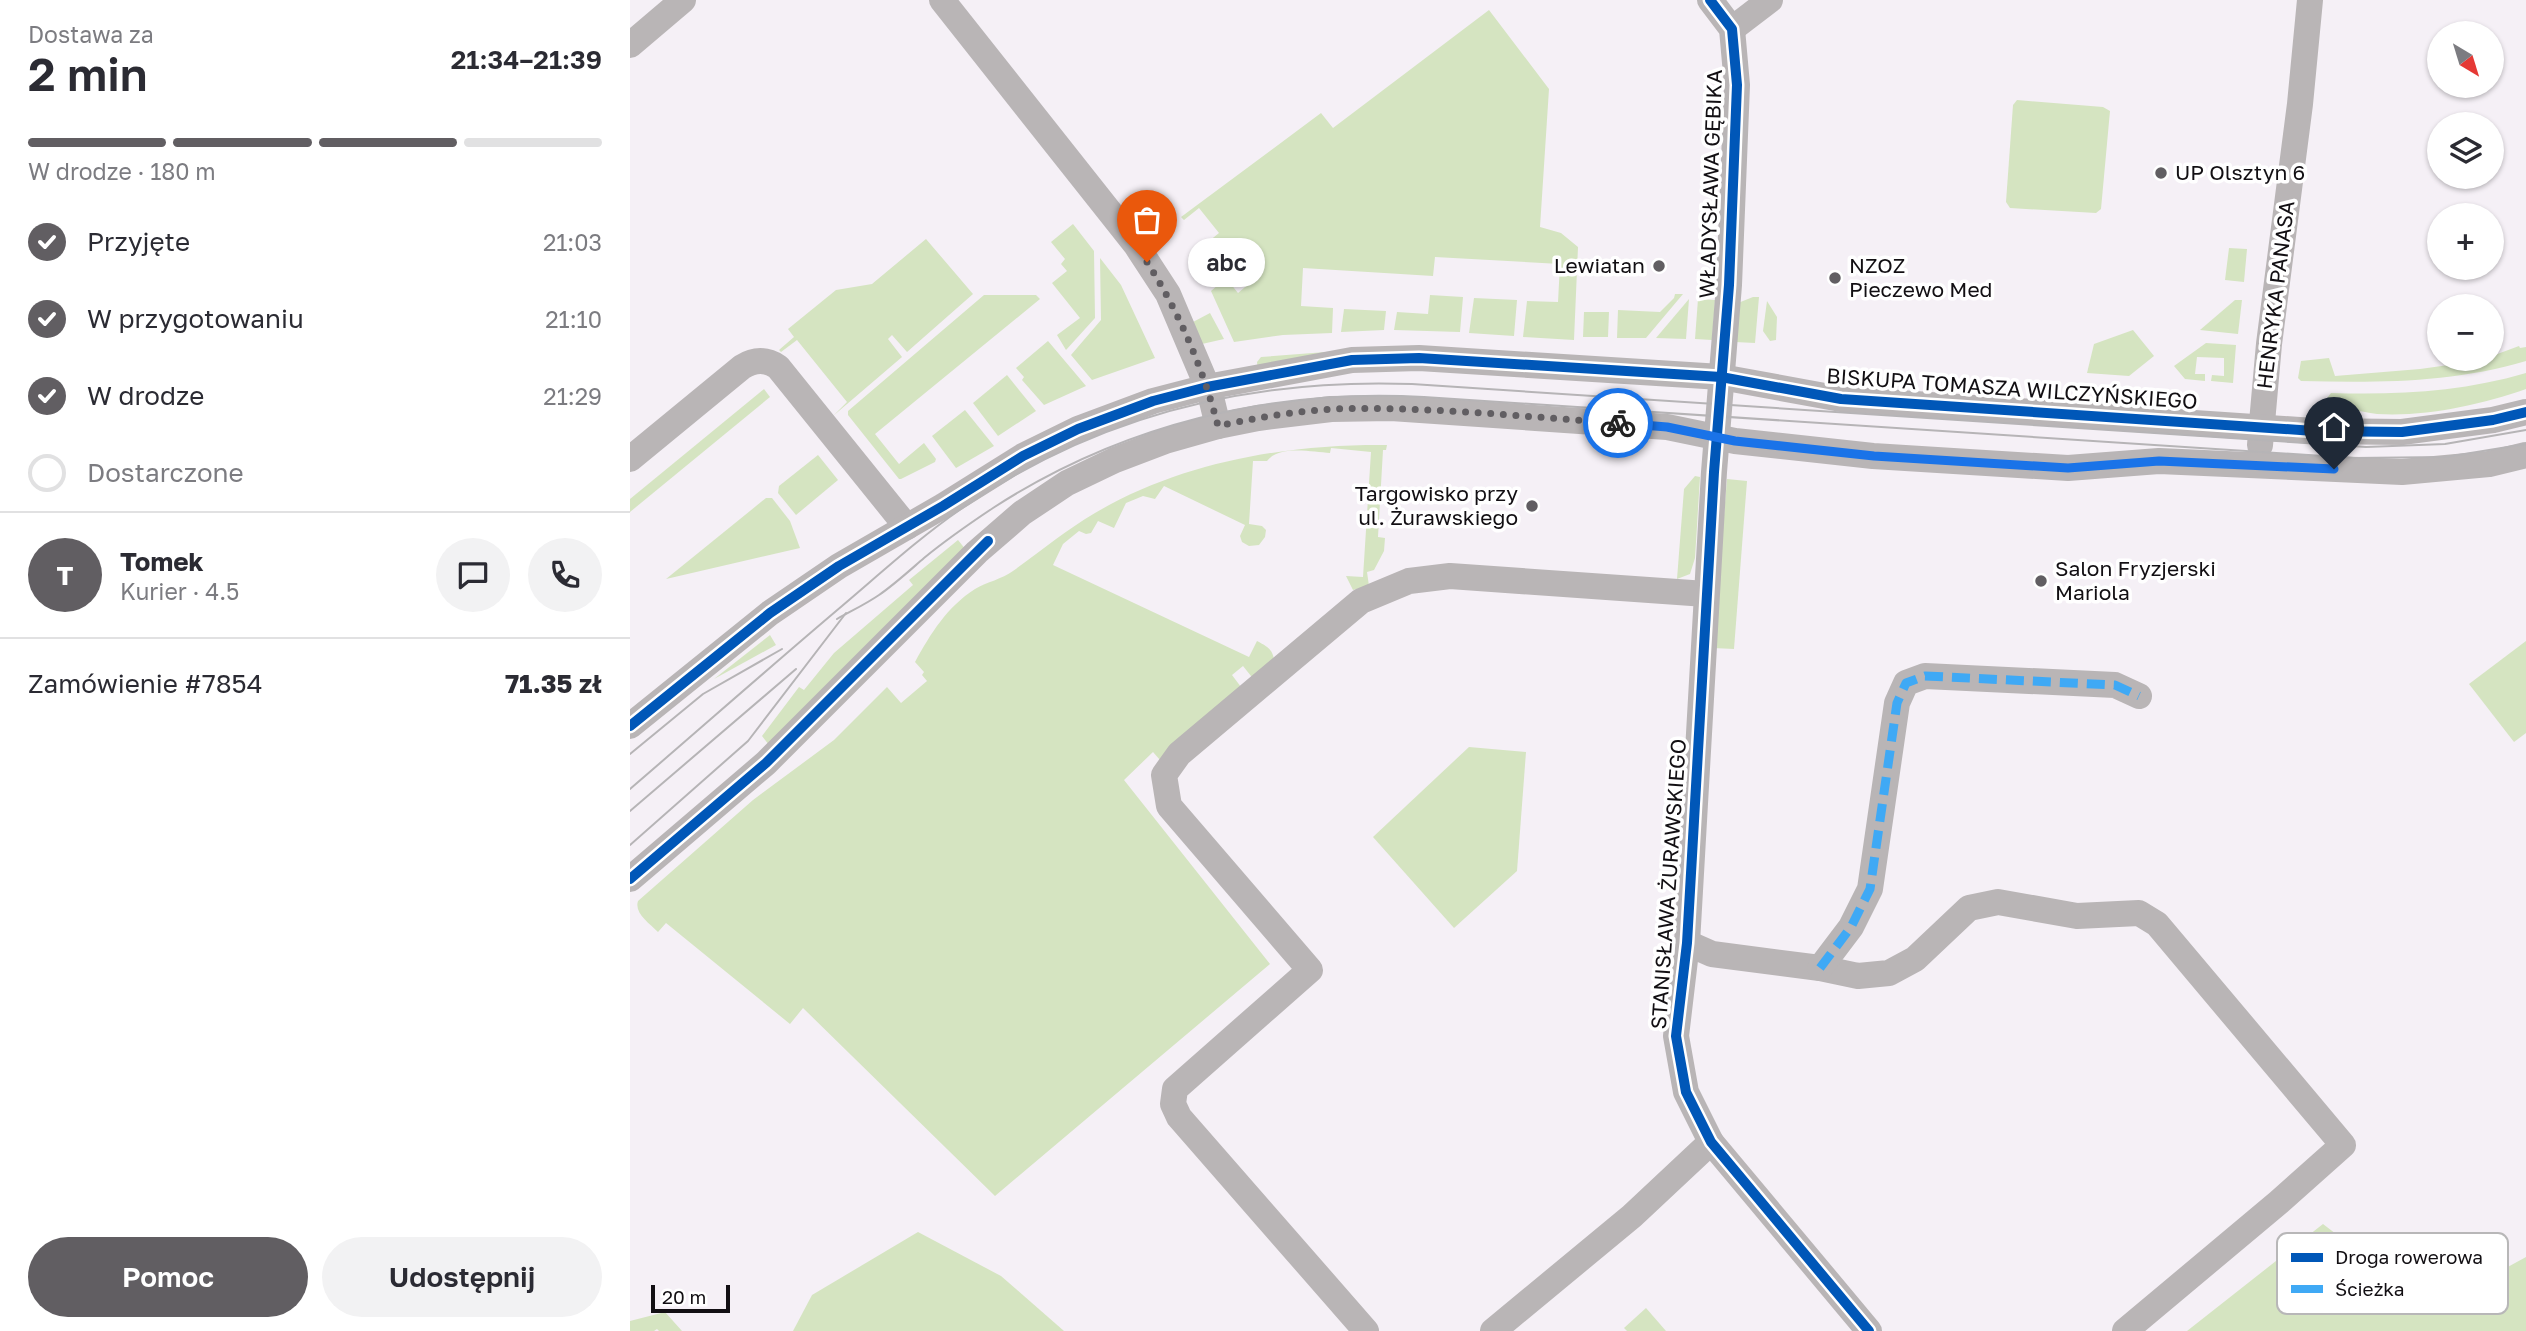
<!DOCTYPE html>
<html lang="pl">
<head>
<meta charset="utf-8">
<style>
	body { margin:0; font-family:"Golos Text",sans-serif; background:#f2f2f3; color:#2b2b33; height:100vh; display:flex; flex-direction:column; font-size:26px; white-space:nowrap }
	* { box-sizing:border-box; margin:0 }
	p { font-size:23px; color:#7c7c81 }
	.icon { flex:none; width:38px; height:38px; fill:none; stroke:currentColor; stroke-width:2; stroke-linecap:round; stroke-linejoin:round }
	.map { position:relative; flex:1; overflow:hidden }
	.details { display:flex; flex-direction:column; background:#fff; width:630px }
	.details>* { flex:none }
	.needle { width:46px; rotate:142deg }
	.buttons { position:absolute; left:1797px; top:21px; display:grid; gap:14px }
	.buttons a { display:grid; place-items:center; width:77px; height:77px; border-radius:50%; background:#fff; box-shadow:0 2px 5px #0004; font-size:35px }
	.scale { position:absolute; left:21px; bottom:18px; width:79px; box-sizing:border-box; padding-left:7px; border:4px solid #120f13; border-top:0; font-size:19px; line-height:24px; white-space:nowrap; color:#120f13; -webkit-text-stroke:5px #fff; paint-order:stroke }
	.pin { position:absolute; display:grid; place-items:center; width:60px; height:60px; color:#fff; margin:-72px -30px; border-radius:50% 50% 50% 0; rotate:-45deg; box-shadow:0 0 7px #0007 }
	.pin .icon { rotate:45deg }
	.courier { position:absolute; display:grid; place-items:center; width:70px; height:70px; margin:-35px; border:5px solid #1a73e8; border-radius:50%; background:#fff; color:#222; box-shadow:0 2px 9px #0007 }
	.bubble { position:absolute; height:49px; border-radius:24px; background:#fff; box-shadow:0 2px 5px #0004; font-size:23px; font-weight:600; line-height:49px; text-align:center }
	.overview em { font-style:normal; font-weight:600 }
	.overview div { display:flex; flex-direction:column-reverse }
	.overview { display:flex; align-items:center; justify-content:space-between; height:119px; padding:0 28px }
	h1 { font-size:46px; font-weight:600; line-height:52px }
	.bar { display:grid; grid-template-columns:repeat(4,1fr); gap:10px 7px; align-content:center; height:84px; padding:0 28px }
	.bar i { height:9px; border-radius:5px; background:#e1e1e2 }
	.bar .on { background:#615e62 }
	.bar p { grid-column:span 4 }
	.line { display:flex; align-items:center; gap:18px; padding:0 28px; border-top:2px solid #e1e1e2 }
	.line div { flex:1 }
	.round { display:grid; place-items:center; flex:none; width:74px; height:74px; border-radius:37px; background:#f2f2f3 }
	ol { padding:0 28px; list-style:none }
	li { display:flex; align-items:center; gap:21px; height:77px }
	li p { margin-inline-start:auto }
	li .icon { padding:7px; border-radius:50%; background:#615e62; color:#fff; stroke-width:4 }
	li:last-child { color:#7c7c81 }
	li i { width:38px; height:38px; border:4px solid #e1e1e2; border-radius:50% }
	.button { display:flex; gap:14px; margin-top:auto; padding:14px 28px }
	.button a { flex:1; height:80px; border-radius:42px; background:#615e62; color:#fff; font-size:28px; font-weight:600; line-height:80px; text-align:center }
	.button a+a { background:#f2f2f3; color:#2b2b33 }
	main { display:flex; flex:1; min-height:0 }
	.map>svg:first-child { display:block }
	.green { fill:#d5e4c1 }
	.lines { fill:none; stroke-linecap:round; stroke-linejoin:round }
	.minor { stroke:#b9b5b6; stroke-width:26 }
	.tram { stroke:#b6b4b6; stroke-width:2 }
	.quiet { stroke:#3fa9f5; stroke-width:9; stroke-dasharray:18 9; stroke-linecap:butt }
	.cycleway-casing { stroke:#fff; stroke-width:15 }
	.cycleway { stroke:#0057b8; stroke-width:10 }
	.done { stroke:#615e62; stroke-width:7; stroke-dasharray:0 12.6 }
	.route { stroke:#1a73e8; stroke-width:9 }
	.poi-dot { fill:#615e62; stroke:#fff; stroke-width:2.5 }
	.labels { text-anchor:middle; stroke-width:7; stroke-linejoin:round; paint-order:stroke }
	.poi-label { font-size:21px; fill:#120f13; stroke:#fff; text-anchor:start }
	.street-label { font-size:21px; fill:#120f13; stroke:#fff }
	.key { fill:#fff; stroke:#b8b7b8; stroke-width:2 }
	.key-label { font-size:19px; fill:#120f13 }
</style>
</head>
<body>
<main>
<section class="details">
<div class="overview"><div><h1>2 min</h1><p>Dostawa za</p></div><em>21:34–21:39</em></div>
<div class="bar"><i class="on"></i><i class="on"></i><i class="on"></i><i></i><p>W drodze · 180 m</p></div>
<ol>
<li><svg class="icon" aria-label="check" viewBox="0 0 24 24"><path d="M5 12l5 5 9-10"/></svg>Przyjęte<p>21:03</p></li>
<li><svg class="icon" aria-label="check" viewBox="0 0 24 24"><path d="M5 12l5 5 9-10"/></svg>W przygotowaniu<p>21:10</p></li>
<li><svg class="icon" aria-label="check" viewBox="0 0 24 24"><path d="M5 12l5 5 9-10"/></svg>W drodze<p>21:29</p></li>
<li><i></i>Dostarczone</li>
</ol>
<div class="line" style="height:126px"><b class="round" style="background:#615e62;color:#fff">T</b><div><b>Tomek</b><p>Kurier · 4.5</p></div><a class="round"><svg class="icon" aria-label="chat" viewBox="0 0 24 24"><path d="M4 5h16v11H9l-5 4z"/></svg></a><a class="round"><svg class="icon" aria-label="phone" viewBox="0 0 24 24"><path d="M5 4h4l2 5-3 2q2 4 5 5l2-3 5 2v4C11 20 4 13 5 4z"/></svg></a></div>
<div class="line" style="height:91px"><div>Zamówienie #7854</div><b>71.35 zł</b></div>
<div class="button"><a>Pomoc</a><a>Udostępnij</a></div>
</section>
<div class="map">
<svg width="1896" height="1331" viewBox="0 0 1896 1331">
	<rect width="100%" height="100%" fill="#f5f0f6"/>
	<g class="green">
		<polygon points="859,10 919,89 910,227 931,233 948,247 944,340 893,337 897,301 928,302 930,264 805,257 803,276 673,268 671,306 703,308 702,333 653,335 604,342 581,291 596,278 608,293 628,276 597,238 577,254 591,271 576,283 565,258 568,250 589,233 569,208 554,220 551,217 691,113 703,128"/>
		<polygon points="1387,100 1473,107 1480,111 1471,209 1466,213 1380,208 1376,202 1383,105"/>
		<polygon points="443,224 464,251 465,318 436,350 427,335 450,318 422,283 437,271 431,264 435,259 421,242"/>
		<polygon points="296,239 343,294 277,352 262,335 258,339 272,357 203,416 217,402 167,340 151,352 149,350 164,337 158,329 206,290 242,284"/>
		<polygon points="1599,248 1617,249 1614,282 1595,280"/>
		<polygon points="470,258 491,285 525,358 462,380 441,355 471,320"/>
		<polygon points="1045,294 1053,294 1016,338 987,338 988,310 1030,312 1044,298"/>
		<polygon points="354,295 406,295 410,299 245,434 269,464 294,443 306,459 305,462 271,479 269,479 218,415 218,411"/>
		<polygon points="800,295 833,297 830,332 764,330 767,312 798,314"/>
		<polygon points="1123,297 1129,297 1125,343 1105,342 1108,303"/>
		<polygon points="844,298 887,300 884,336 839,333"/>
		<polygon points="1059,299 1056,339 1026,338"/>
		<polygon points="1068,299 1085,300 1082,340 1065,339"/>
		<polygon points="1605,300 1612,300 1608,334 1570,330"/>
		<polygon points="1137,301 1147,317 1146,340 1140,341 1133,331"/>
		<polygon points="714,309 756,311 754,330 711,332"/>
		<polygon points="954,312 979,312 978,337 953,337"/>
		<polygon points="580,313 594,339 572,344 563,322"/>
		<polygon points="1503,330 1524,356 1499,376 1457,373 1464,344"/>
		<polygon points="418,341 456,386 414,405 392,380 394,377 386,368"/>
		<polygon points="1576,343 1606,345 1603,383 1581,381 1582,375 1594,376 1594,358 1567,357 1565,374 1575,374 1575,381 1555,379 1544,366"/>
		<path d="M 1889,346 L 1890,348 L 1896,347 L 1896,361 C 1822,383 1747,383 1671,381 L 1668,378 L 1671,361 L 1699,358 L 1705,376 L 1790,369 L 1862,359 L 1862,356 Z"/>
		<polygon points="735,349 628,372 627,362 631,357"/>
		<path d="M 1896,373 L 1896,389 C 1850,405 1796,417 1747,414 C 1729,412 1712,406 1694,402 L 1701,393 C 1767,395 1832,392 1896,373 Z"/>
		<polygon points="377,375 406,411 368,436 343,403"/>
		<polygon points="134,389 140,397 0,512 0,499"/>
		<polygon points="335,410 364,446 326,468 302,436"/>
		<path d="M 757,445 L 756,450 L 753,450 L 748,537 L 755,538 L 754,551 L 744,570 L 737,572 L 739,586 L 723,590 L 716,576 L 733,577 L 741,452 L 701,448 L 700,453 C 682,452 649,445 637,461 L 623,461 L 619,524 L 632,526 L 636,530 L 635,537 L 629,545 L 619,546 L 612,542 L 610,536 L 615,525 L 534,486 L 525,499 L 513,496 L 496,503 L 484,528 L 468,521 L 461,533 L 456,534 L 449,531 L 433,544 L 423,565 L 619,657 L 627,641 C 636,646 642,648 644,659 L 625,681 L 613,666 L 602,675 L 614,691 L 530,760 L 523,752 L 494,780 L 640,964 L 365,1196 L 173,1008 L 160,1024 L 36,923 L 28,932 C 19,923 4,913 8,901 L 123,800 L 204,740 L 257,687 L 271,703 L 297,681 L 292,675 L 294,672 L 285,662 C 301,633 317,607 345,589 C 357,582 372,579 383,571 C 411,551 436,530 465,513 C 552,462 657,444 757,445 Z"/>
		<polygon points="188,455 208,480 166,515 148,493 149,486"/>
		<polygon points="1065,476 1070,477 1065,558 1060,574 1047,579 1054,489"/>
		<polygon points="1097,479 1117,481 1104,649 1083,648"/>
		<polygon points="136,498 142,498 160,521 170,548 36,579"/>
		<polygon points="328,540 336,550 139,745 132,736 169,687 174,690 204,653 283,585 279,580"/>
		<polygon points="140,635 146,645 84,679"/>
		<polygon points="1896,641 1896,733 1884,742 1839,684"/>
		<polygon points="839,747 896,752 887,871 824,928 743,837"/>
		<polygon points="1693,1224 1749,1267 1854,1280 1896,1257 1896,1331 1557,1331"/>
		<polygon points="288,1232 371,1276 434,1331 163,1331 182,1295"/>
		<polygon points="1016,1308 1036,1331 997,1331 994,1328"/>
		<polygon points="35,1312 52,1331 29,1331 27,1329 24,1331 0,1331 0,1321"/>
	</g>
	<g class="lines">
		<g class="minor">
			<polyline points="312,0 506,245 538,294 580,393 588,426"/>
			<polyline points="1080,0 1102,29 1107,85 1099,285 1084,472 1057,943 1046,1036 1056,1092 1081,1142 1239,1331"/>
			<polyline points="1102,29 1140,0"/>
			<polyline points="0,45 53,0"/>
			<polyline points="1630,445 1639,344 1670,104 1680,0"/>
			<path d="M 0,459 L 112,367 C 125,359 136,359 148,367 L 277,527"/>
			<polyline points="0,726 140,613 209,566 313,506 393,456 448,429 523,401 577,387 722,360 789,358 1091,377 1211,399 1684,431 1772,432 1863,420 1896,412"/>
			<polyline points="0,879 136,763 347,552 392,513 437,483 485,460 535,441 588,426 628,418 701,409 761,408 1037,427 1105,441 1243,456 1438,468 1529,461 1772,472 1859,464 1896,455"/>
			<polyline points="1057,943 1082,954 1190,968 1228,976 1259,973 1285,959 1339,908 1368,902 1447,916 1509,913 1527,924 1713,1145 1649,1202 1495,1331"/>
			<polyline points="1190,968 1221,927 1240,889 1267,703 1276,683 1295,676 1485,685 1509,696"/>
			<polyline points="736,1331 549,1117 543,1104 545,1089 680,970 539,806 534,775 549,754 731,601 779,581 820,576 1076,594"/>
			<polyline points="863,1331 1002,1216 1081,1142"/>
		</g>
		<g class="tram">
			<path d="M 207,619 C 221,611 236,604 249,595 C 265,584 279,571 294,558 C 316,540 339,524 363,508 C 491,425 641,388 794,397 L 1723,458 L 1816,457 L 1896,444"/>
			<polyline points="0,754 73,694 152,649"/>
			<path d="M 0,789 C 71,728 141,666 212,606 C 251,573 289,538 331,509 C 467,415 619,378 782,384 L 1736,447 L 1815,444 L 1896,430"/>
			<polyline points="0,811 166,669"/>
			<polyline points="0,845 118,741 216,613"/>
		</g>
		<polyline class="quiet" points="1190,968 1221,927 1240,889 1267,703 1276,683 1295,676 1485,685 1509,696"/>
		<defs>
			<g id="cycleway">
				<polyline points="1080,0 1102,29 1107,85 1099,285 1084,472 1057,943 1046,1036 1056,1092 1081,1142 1239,1331"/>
				<polyline points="0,726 140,613 209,566 313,506 393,456 448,429 523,401 577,387 722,360 789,358 1091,377 1211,399 1684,431 1772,432 1863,420 1896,412"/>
				<polyline points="0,879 136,763 358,541"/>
			</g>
		</defs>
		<use href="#cycleway" class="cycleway-casing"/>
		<use href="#cycleway" class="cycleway"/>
	</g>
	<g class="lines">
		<path class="done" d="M 517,262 C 549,312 573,368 588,426 C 626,418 666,411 705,409 C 799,406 894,417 988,423"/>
		<polyline class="route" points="988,423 1037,427 1105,441 1244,456 1438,468 1529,461 1704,469"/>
	</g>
	<g class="poi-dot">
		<circle cx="1531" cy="173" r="7"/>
		<circle cx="1029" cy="266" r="7"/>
		<circle cx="1205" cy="278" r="7"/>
		<circle cx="902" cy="506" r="7"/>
		<circle cx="1411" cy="581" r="7"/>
	</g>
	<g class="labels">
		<g class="poi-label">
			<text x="1545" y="180">UP Olsztyn 6</text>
			<text x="1015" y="273" text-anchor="end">Lewiatan</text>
			<text x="1219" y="273">NZOZ<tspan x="1219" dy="24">Pieczewo Med</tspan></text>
			<text x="888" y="501" text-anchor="end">Targowisko przy<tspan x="888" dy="24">ul. Żurawskiego</tspan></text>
			<text x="1425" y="576">Salon Fryzjerski<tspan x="1425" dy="24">Mariola</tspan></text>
		</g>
		<g class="street-label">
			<text transform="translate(1081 184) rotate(-88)" y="7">WŁADYSŁAWA GĘBIKA</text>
			<text transform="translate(1646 295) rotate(-83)" y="7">HENRYKA PANASA</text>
			<text transform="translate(1382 389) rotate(4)" y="7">BISKUPA TOMASZA WILCZYŃSKIEGO</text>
			<text transform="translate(1039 884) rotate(-86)" y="7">STANISŁAWA ŻURAWSKIEGO</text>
		</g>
	</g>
	<rect x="1647" y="1233" width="231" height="81" rx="10" class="key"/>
	<rect x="1661" y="1253" width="32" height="9" fill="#0057b8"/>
	<rect x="1661" y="1285" width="32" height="8" fill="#3fa9f5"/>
	<g class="key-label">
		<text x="1705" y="1264">Droga rowerowa</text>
		<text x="1705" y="1296">Ścieżka</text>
	</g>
</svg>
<div class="buttons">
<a><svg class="needle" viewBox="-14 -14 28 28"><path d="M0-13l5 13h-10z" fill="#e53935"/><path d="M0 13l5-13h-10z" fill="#7c7c81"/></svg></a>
<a><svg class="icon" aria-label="layers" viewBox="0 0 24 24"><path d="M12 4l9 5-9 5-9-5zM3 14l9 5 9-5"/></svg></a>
<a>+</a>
<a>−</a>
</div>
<div class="scale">20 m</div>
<div class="pin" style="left:517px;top:262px;background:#ea580c"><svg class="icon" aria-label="bag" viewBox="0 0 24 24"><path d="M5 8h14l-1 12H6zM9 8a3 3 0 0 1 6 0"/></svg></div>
<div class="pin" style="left:1704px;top:469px;background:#1f2937"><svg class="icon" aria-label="home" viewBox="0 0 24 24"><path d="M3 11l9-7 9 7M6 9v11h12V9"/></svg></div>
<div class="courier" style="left:988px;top:423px"><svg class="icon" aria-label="bike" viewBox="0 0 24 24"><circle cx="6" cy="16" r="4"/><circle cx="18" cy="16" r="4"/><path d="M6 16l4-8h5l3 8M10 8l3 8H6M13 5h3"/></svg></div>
<div class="bubble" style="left:558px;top:238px;width:77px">abc</div>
</div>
</main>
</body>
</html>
